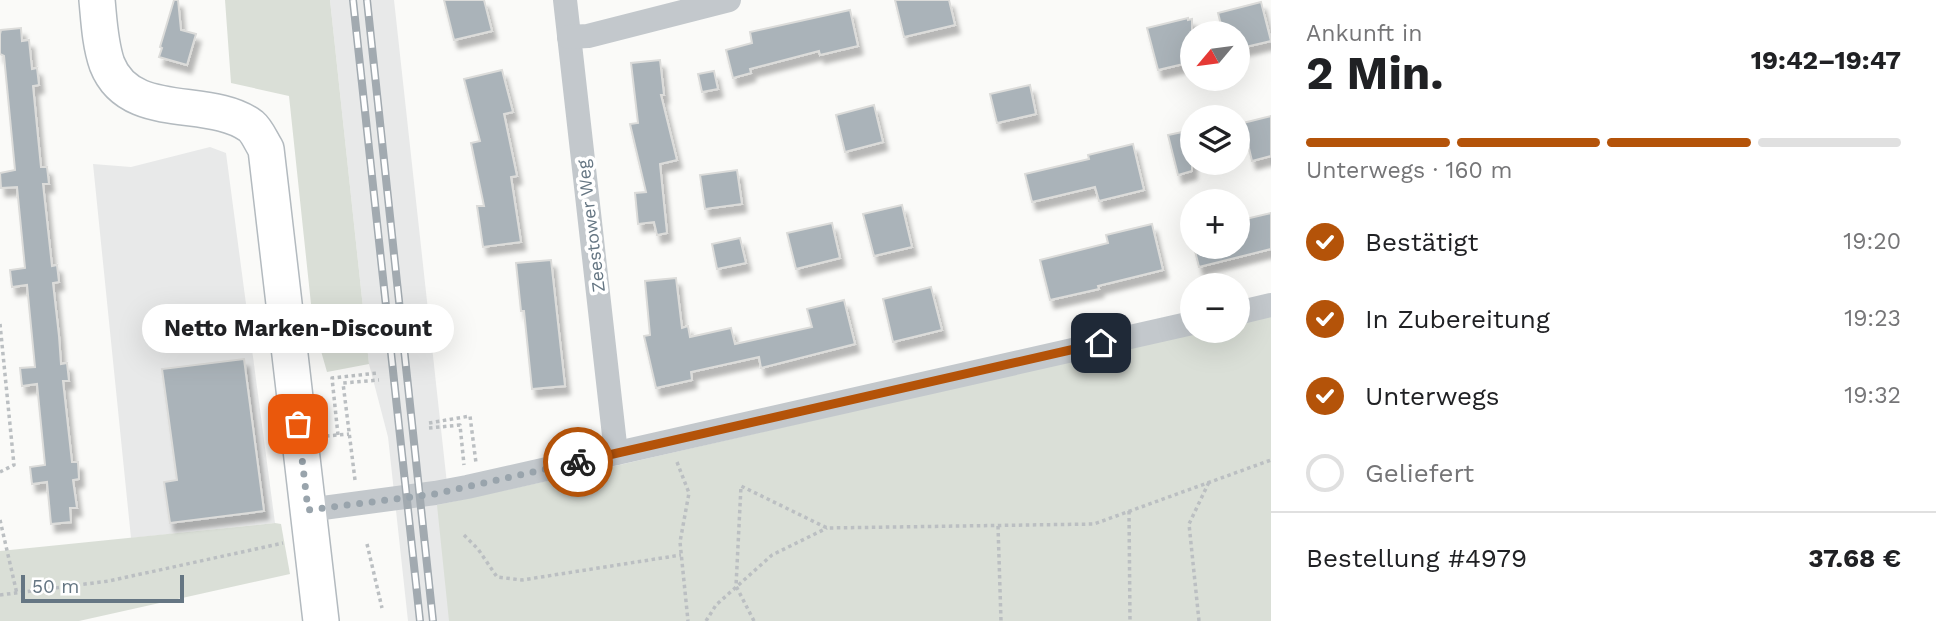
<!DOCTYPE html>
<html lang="de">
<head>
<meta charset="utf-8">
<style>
	body { margin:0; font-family:"Work Sans",sans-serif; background:#f6f6f6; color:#202124; height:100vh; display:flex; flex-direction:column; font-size:26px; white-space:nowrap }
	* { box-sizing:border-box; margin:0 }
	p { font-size:23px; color:#757577 }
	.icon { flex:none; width:38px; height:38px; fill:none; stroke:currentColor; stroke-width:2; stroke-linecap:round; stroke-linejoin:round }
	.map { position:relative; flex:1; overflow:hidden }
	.drawer { display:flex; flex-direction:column; background:#fff; width:665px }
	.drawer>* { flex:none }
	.needle { width:46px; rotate:241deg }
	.tools { position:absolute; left:1180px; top:21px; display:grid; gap:14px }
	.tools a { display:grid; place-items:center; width:70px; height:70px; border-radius:50%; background:#fff; box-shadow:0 7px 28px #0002; font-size:35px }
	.scale { position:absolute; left:21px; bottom:18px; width:163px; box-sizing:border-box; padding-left:7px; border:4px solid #657683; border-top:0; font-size:19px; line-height:24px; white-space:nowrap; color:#657683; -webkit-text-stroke:5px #fff; paint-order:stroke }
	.pin { position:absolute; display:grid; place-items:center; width:60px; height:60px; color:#fff; margin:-30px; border-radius:14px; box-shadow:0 4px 10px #0006 }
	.courier { position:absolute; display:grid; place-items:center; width:70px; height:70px; margin:-35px; border:5px solid #b45309; border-radius:50%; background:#fff; color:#222; box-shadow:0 2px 9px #0007 }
	.bubble { position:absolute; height:49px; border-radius:24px; background:#fff; box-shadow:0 7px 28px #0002; font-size:23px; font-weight:700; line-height:49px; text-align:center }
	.headline em { font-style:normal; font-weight:700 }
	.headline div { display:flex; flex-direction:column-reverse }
	.headline { display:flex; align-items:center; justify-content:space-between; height:119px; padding:0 35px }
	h1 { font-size:46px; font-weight:700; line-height:52px }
	.bar { display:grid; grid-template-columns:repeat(4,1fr); gap:10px 7px; align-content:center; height:84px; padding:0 35px }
	.bar i { height:9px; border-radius:5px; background:#e0e0e0 }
	.bar .active { background:#b45309 }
	.bar p { grid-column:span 4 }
	.line { display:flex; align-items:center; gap:18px; padding:0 35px; border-top:2px solid #e0e0e0 }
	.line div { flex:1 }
	ol { padding:0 35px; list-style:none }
	li { display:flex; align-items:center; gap:21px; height:77px }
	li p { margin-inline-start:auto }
	li .icon { padding:7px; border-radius:50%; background:#b45309; color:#fff; stroke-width:4 }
	li:last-child { color:#757577 }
	li i { width:38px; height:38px; border:4px solid #e0e0e0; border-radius:50% }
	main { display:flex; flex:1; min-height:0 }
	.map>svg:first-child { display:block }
	.built { fill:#e8e9e9 }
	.green { fill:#dadfd7 }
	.building { fill:#aab3b9; stroke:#dcdcda; stroke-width:2; filter:url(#shadow) }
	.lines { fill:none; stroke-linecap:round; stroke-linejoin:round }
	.secondary-casing { stroke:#b3babf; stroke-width:38 }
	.path { stroke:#bbbfc2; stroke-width:3.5; stroke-dasharray:3.5 3.5; stroke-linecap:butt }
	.street { stroke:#c3c8cc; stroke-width:24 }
	.secondary { stroke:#fff; stroke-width:35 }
	.rail-casing { stroke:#a2aab0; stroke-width:8 }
	.rail { stroke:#fff; stroke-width:5; stroke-dasharray:16; stroke-linecap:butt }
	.done { stroke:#99a4ac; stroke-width:7; stroke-dasharray:0 12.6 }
	.route { stroke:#b45309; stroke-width:9 }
	.labels { text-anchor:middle; stroke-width:7; stroke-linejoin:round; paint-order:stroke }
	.street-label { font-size:18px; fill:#657683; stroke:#fff }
</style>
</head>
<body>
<main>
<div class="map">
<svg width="1271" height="621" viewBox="0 0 1271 621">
	<defs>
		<filter id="shadow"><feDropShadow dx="4.5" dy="8" stdDeviation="2" flood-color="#0004"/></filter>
	</defs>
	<rect width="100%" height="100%" fill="#fafaf8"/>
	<g class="built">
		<polygon points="330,0 394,0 449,502 449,621 408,621 388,437 369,364"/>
		<polygon points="210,147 226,153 275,523 131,538 93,164 131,167"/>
	</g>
	<g class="green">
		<polygon points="225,0 330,0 369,364 327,372 313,323 289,96 231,83"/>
		<polygon points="1271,314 1271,621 449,621 437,505 606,468 1199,331 1237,331 1237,322"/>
		<polygon points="275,523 281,524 290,574 79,621 0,621 0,551"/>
	</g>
	<g class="building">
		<polygon points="174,0 178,0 181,30 196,34 187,65 159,57 162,48 160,47"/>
		<polygon points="444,0 484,0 492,31 454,40"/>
		<polygon points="895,0 949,0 955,25 904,37"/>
		<polygon points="1261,2 1271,41 1237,49 1237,33 1223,33 1218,13"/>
		<polygon points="850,10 858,46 820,55 819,51 750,69 751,73 733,78 726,50 752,43 750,32"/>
		<polygon points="1188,18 1188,20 1192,19 1192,62 1158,70 1147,28"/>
		<polygon points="21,28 22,41 29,40 32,69 37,68 39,85 33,86 41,167 47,167 49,184 43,184 52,266 57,265 59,282 53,283 59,336 61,364 67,363 69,381 63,381 72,462 78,462 79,479 73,480 77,508 70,508 71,522 51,524 47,482 32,484 30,467 45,465 37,384 22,386 20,368 35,367 27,285 12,287 10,270 25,268 17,187 1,188 0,173 15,170 4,56 0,54 0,34 1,30"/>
		<polygon points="660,60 664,95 661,95 677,160 660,164 667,233 657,235 654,222 638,224 635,193 646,192 630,124 638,123 631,63"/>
		<polygon points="502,70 513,112 504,114 517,176 511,177 521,242 483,247 477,206 484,206 471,143 480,141 464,79"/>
		<polygon points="714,71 718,89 702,92 698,74"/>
		<polygon points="1030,85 1036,114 997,123 990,94"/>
		<polygon points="874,105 883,142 845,152 836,115"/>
		<polygon points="1271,116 1271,156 1252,161 1243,123"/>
		<polygon points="1192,130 1192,171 1178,175 1168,135"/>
		<polygon points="1133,144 1144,190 1099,201 1095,187 1032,202 1025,174 1089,159 1088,155"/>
		<polygon points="737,170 742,204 705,209 700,175"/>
		<polygon points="902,205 912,247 874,256 863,214"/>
		<polygon points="1271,213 1271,249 1199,267 1194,247 1237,247 1237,221"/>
		<polygon points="832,223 840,258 796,269 787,233"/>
		<polygon points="1152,224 1163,270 1098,286 1099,289 1050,300 1040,260 1108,243 1106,235"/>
		<polygon points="740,238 746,263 717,269 712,244"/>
		<polygon points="551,260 565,386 532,389 524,311 521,311 516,263"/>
		<polygon points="676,278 682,328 688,326 690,337 731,328 735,344 812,327 807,309 844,300 855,344 761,368 759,357 691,372 692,380 656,388 644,336 650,335 645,281"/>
		<polygon points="931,287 942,330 893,342 883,299"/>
		<polygon points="244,359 264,511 170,523 164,482 177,480 162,369"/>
	</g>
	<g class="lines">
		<defs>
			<path id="secondary" d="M 97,0 C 99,21 100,44 107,64 C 130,123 209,95 251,126 C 257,131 261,141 266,149 L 321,621"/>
		</defs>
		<use href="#secondary" class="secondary-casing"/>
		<g class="path">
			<polyline points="0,324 14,465 0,472"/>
			<polyline points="429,423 470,416 476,463"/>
			<polyline points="429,428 460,425 464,465"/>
			<polyline points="338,435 332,378 378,373"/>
			<polyline points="326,436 349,434"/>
			<polyline points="677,462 689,493 680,542 688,621"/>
			<polyline points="355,480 343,383 379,380"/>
			<polyline points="1129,511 1130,621"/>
			<polyline points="0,520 17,594"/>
			<polyline points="998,526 1001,621"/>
			<polyline points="464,535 478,549 497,577 522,580 681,555"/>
			<polyline points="367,544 382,608"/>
			<polyline points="0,595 109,581 283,543"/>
			<polyline points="706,621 716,605 772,555 827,528"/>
			<polyline points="754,621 736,586 741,486 827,528 1094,524 1271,460"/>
			<polyline points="1199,621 1189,524 1209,482"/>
		</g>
		<g class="street">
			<polyline points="565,0 616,453"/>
			<polyline points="569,37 588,36 729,0"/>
			<polyline points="1237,313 1271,305"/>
			<polyline points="308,510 435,493 467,487 1192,323"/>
		</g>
		<use href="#secondary" class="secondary"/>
		<defs>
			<g id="rail">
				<polyline points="353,0 420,621"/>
				<polyline points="367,0 433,621"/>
			</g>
		</defs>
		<use href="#rail" class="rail-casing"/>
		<use href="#rail" class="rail"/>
	</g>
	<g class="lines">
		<polyline class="done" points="298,424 308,510 435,494 578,462"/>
		<polyline class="route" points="578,462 1101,343"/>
	</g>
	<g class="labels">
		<g class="street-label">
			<text transform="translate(591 226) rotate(-97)" y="6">Zeestower Weg</text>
		</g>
	</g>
</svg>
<div class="tools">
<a><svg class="needle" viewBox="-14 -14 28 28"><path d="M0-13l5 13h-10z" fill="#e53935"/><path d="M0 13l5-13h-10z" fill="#757577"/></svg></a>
<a><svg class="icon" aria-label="layers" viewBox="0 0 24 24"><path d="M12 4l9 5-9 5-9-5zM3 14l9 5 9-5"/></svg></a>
<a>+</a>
<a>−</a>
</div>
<div class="scale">50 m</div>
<div class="pin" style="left:298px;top:424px;background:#ea580c"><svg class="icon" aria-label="bag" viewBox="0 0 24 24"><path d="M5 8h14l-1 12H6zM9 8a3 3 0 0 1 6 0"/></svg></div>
<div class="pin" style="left:1101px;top:343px;background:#1f2937"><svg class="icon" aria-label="home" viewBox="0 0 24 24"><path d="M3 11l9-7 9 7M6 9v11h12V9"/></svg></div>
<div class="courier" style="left:578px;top:462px"><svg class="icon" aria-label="bike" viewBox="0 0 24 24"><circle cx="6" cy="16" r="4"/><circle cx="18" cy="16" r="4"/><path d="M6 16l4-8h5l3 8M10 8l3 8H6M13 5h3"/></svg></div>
<div class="bubble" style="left:142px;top:304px;width:312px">Netto Marken-Discount</div>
</div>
<section class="drawer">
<div class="headline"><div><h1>2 Min.</h1><p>Ankunft in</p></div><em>19:42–19:47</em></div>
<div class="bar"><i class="active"></i><i class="active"></i><i class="active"></i><i></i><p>Unterwegs · 160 m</p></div>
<ol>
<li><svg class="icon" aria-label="check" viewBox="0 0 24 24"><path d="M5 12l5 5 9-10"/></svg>Bestätigt<p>19:20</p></li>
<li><svg class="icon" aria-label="check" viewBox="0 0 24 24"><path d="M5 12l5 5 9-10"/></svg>In Zubereitung<p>19:23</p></li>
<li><svg class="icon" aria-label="check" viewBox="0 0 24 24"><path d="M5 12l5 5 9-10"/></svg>Unterwegs<p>19:32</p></li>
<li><i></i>Geliefert</li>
</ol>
<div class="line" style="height:91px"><div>Bestellung #4979</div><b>37.68 €</b></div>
</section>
</main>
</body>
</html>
